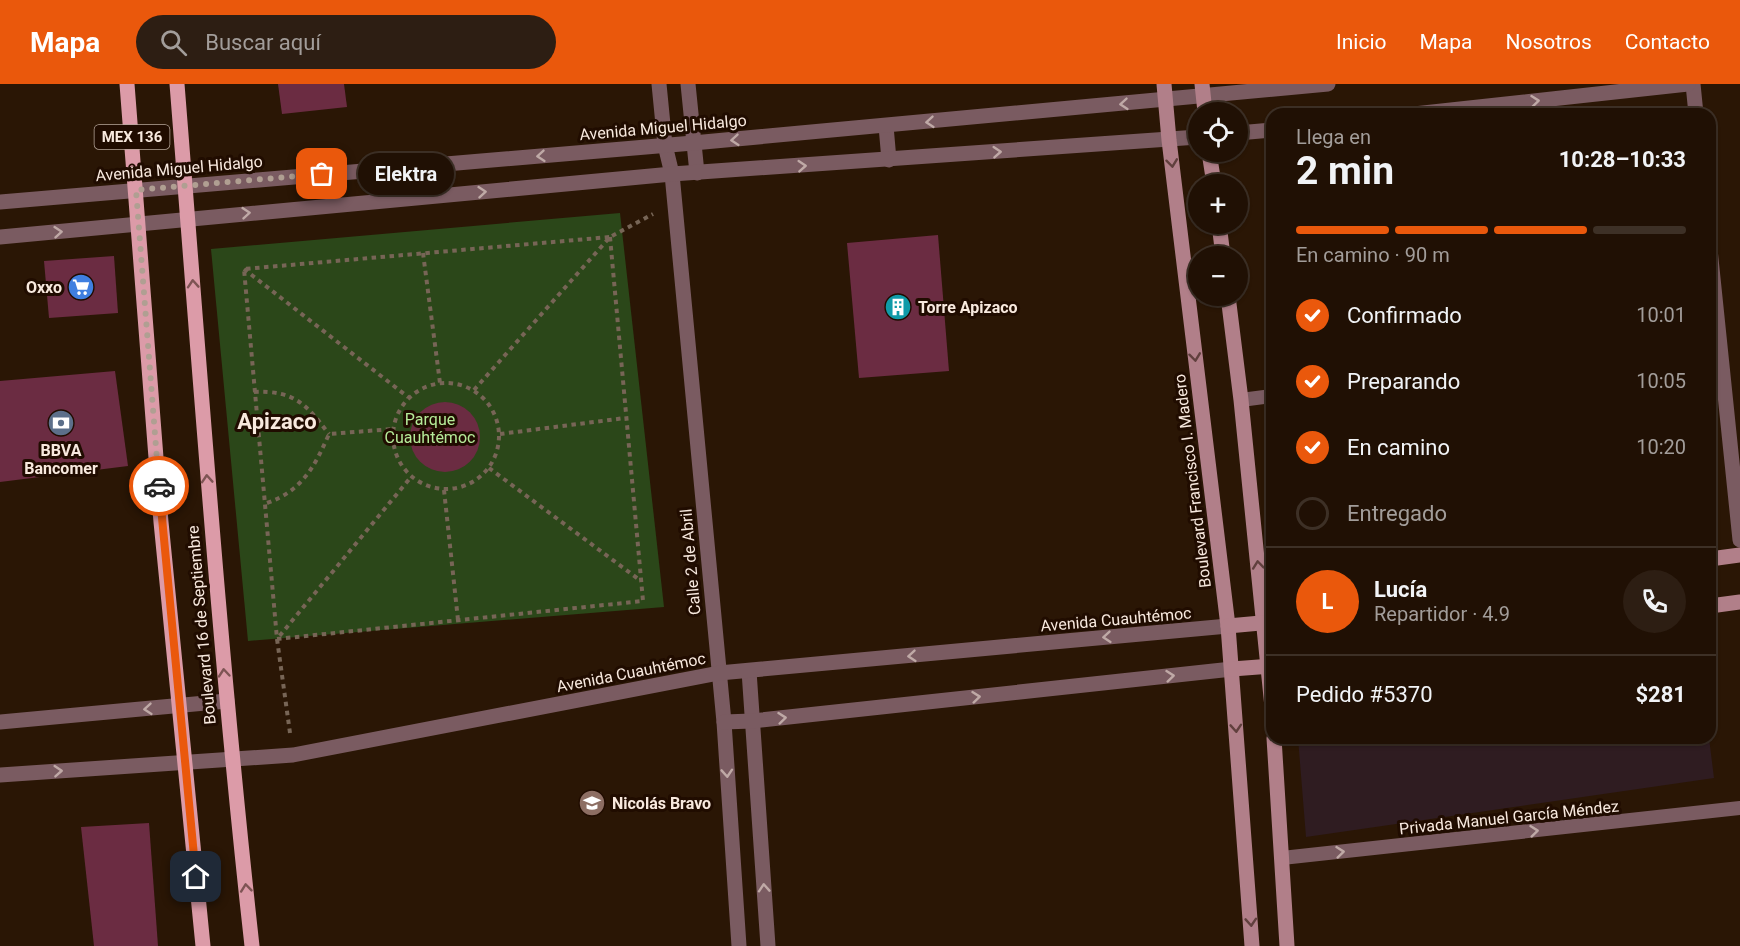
<!DOCTYPE html>
<html lang="es">
<head>
<meta charset="utf-8">
<style>
	body { margin:0; font-family:Roboto,sans-serif; background:#2d1e13; color:#f1f3f6; height:100vh; display:flex; flex-direction:column; font-size:22px; white-space:nowrap }
	* { box-sizing:border-box; margin:0 }
	p { font-size:20px; color:#a29d9a }
	.icon { flex:none; width:33px; height:33px; fill:none; stroke:currentColor; stroke-width:2; stroke-linecap:round; stroke-linejoin:round }
	.map { position:relative; flex:1; overflow:hidden }
	.sheet { position:absolute; left:1266px; top:24px; width:450px; height:636px; display:flex; flex-direction:column; background:#201004; border-radius:18px; box-shadow:0 2px 4px #0004,0 0 0 2px #3d3026 }
	.sheet>* { flex:none }
	.controls { position:absolute; left:1188px; top:18px; display:grid; gap:12px }
	.controls a { display:grid; place-items:center; width:60px; height:60px; border-radius:50%; background:#201004; box-shadow:0 2px 4px #0004,0 0 0 2px #3d3026; font-size:30px }
	.pin { position:absolute; display:grid; place-items:center; width:51px; height:51px; color:#fff; margin:-26px; border-radius:12px; box-shadow:0 3px 9px #0006 }
	.courier { position:absolute; display:grid; place-items:center; width:60px; height:60px; margin:-30px; border:4px solid #ea580c; border-radius:50%; background:#fff; color:#222; box-shadow:0 2px 8px #0007 }
	.bubble { position:absolute; height:42px; border-radius:21px; background:#201004; box-shadow:0 2px 4px #0004,0 0 0 2px #3d3026; font-size:20px; font-weight:700; line-height:42px; text-align:center }
	.head em { font-style:normal; font-weight:700 }
	.head div { display:flex; flex-direction:column-reverse }
	.head { display:flex; align-items:center; justify-content:space-between; height:102px; padding:0 30px }
	h1 { font-size:39px; font-weight:700; line-height:45px }
	.bar { display:grid; grid-template-columns:repeat(4,1fr); gap:9px 6px; align-content:center; height:72px; padding:0 30px }
	.bar i { height:8px; border-radius:4px; background:#3d3026 }
	.bar .on { background:#ea580c }
	.bar p { grid-column:span 4 }
	.line { display:flex; align-items:center; gap:15px; padding:0 30px; border-top:2px solid #3d3026 }
	.line div { flex:1 }
	.round { display:grid; place-items:center; flex:none; width:63px; height:63px; border-radius:32px; background:#2d1e13 }
	ol { padding:0 30px; list-style:none }
	li { display:flex; align-items:center; gap:18px; height:66px }
	li p { margin-inline-start:auto }
	li .icon { padding:6px; border-radius:50%; background:#ea580c; color:#fff; stroke-width:4 }
	li:last-child { color:#a29d9a }
	li i { width:33px; height:33px; border:3px solid #3d3026; border-radius:50% }
	header { display:flex; align-items:center; gap:36px; box-sizing:border-box; height:84px; padding:0 30px; background:#ea580c; color:#fff }
	header strong { font-size:28px }
	nav { display:flex; gap:33px; margin-inline-start:auto; font-size:21px }
	.search { width:420px; height:54px; background:#2d1e13; display:flex; align-items:center; gap:15px; box-sizing:border-box; padding:0 21px; border-radius:33px; color:#a29d9a; font-size:22px }
	.map>svg:first-child { display:block }
	.commercial { fill:#2f1c21 }
	.green { fill:#2b4719 }
	.building { fill:#6b2c42 }
	.lines { fill:none; stroke-linecap:round; stroke-linejoin:round }
	.path { stroke:#776556; stroke-width:4; stroke-dasharray:4.5 4.5; stroke-linecap:butt }
	.lane { stroke:#7a5b61; stroke-width:14 }
	.street { stroke:#7a5b61; stroke-width:15 }
	.secondary { stroke:#b17f89; stroke-width:15 }
	.primary { stroke:#dc9ba8; stroke-width:15 }
	.oneway { stroke:#bfa9a6 }
	.oneway2 { stroke:#61403e }
	.oneway3 { stroke:#7e5454 }
	.done { stroke:#b09f92; stroke-width:6; stroke-dasharray:0 10.8 }
	.route { stroke:#ea580c; stroke-width:8 }
	.labels { text-anchor:middle; stroke-width:6; stroke-linejoin:round; paint-order:stroke }
	.shield { fill:#200c00; stroke:#b7a79b; stroke-width:1.5 }
	.shield-label { font-size:15px; font-weight:bold; fill:#f8e9de }
	.street-label { font-size:16px; fill:#f8e9de; stroke:#200c00 }
	.poi-label { font-size:16px; font-weight:bold; fill:#f8e9de; stroke:#200c00; text-anchor:start }
	.park-label { font-size:16px; fill:#b5eb98; stroke:#200c00 }
	.district-label { font-size:22px; font-weight:bold; fill:#f8e9de; stroke:#200c00 }
</style>
</head>
<body>
<header>
<strong>Mapa</strong>
<div class="search"><svg class="icon" aria-label="search" viewBox="0 0 24 24"><circle cx="10" cy="10" r="6"/><path d="M15 15l6 6"/></svg>Buscar aquí</div>
<nav><a>Inicio</a><a>Mapa</a><a>Nosotros</a><a>Contacto</a></nav>
</header>
<div class="map">
<svg width="1740" height="862" viewBox="0 0 1740 862">
	<rect width="100%" height="100%" fill="#2a1605"/>
	<polygon class="commercial" points="1298,654 1709,654 1714,694 1306,753"/>
	<polygon class="green" points="620,129 664,523 248,557 211,165"/>
	<g class="building">
		<polygon points="278,0 344,0 347,23 282,30"/>
		<polygon points="938,151 949,287 859,294 847,159"/>
		<polygon points="114,172 118,229 49,234 44,177"/>
		<polygon points="115,287 128,382 0,398 0,297"/>
		<circle cx="445" cy="353" r="35"/>
		<polygon points="149,739 158,862 94,862 81,743"/>
	</g>
	<g class="lines">
		<g class="path">
			<polygon points="610,153 643,517 277,555 244,185"/>
			<polyline points="423,169 440,299"/>
			<polyline points="244,185 408,313"/>
			<circle cx="446" cy="352" r="53"/>
			<polyline points="474,306 610,153 653,130"/>
			<path d="M 254,308 C 294,306 306,320 329,350"/>
			<polyline points="500,350 625,334"/>
			<polyline points="489,384 641,497"/>
			<polyline points="444,406 458,536"/>
			<path d="M 267,419 C 302,407 315,382 329,350 L 393,345"/>
			<polyline points="290,649 277,555 411,393"/>
		</g>
		<g class="lane">
			<polyline points="1241,316 1272,312"/>
			<polyline points="1282,774 1740,724"/>
		</g>
		<g class="street">
			<polyline points="659,0 665,61 672,90 724,638 739,862"/>
			<polyline points="688,0 697,89"/>
			<polyline points="1693,0 1696,30"/>
			<polyline points="1414,30 1688,0"/>
			<polyline points="886,42 889,76"/>
			<polyline points="1238,49 1272,46"/>
			<polyline points="0,118 693,59 1328,0"/>
			<polyline points="0,153 672,90 1198,53"/>
			<polyline points="1710,165 1740,456"/>
			<polyline points="749,587 768,862"/>
			<polyline points="0,638 227,617"/>
			<polyline points="724,638 752,637 1232,585"/>
			<polyline points="0,691 293,671 719,589 1228,542"/>
		</g>
		<g class="secondary">
			<polyline points="1164,0 1169,56 1228,542 1252,862"/>
			<polyline points="1202,0 1205,28"/>
			<polyline points="1209,68 1214,100"/>
			<polyline points="1219,140 1223,172"/>
			<polyline points="1228,212 1241,316 1272,623"/>
			<polyline points="1710,475 1740,471"/>
			<polyline points="1710,522 1740,518"/>
			<polyline points="1228,542 1272,538"/>
			<polyline points="1232,585 1272,582"/>
			<polyline points="1274,654 1287,862"/>
		</g>
		<g class="primary">
			<polyline points="127,0 161,438 203,862"/>
			<path d="M 177,0 C 200,288 220,575 252,862"/>
		</g>
	</g>
	<defs><path id="oneway-chevron" d="M-2-3.5L2.5 0L-2 3.5" fill="none" stroke-width="1.6" stroke-linecap="round" stroke-linejoin="round" transform="scale(1.5)"/></defs>
	<g class="oneway">
		<use href="#oneway-chevron" transform="translate(1535 17) rotate(-6)"/>
		<use href="#oneway-chevron" transform="translate(1124 20) rotate(175)"/>
		<use href="#oneway-chevron" transform="translate(930 38) rotate(175)"/>
		<use href="#oneway-chevron" transform="translate(735 56) rotate(175)"/>
		<use href="#oneway-chevron" transform="translate(997 68) rotate(-4)"/>
		<use href="#oneway-chevron" transform="translate(541 72) rotate(175)"/>
		<use href="#oneway-chevron" transform="translate(802 82) rotate(-4)"/>
		<use href="#oneway-chevron" transform="translate(482 108) rotate(-5)"/>
		<use href="#oneway-chevron" transform="translate(246 129) rotate(-5)"/>
		<use href="#oneway-chevron" transform="translate(58 148) rotate(-5)"/>
		<use href="#oneway-chevron" transform="translate(1107 553) rotate(175)"/>
		<use href="#oneway-chevron" transform="translate(912 572) rotate(175)"/>
		<use href="#oneway-chevron" transform="translate(1170 592) rotate(-6)"/>
		<use href="#oneway-chevron" transform="translate(976 613) rotate(-6)"/>
		<use href="#oneway-chevron" transform="translate(148 625) rotate(175)"/>
		<use href="#oneway-chevron" transform="translate(782 634) rotate(-6)"/>
		<use href="#oneway-chevron" transform="translate(58 687) rotate(-4)"/>
		<use href="#oneway-chevron" transform="translate(727 689) rotate(86)"/>
		<use href="#oneway-chevron" transform="translate(1534 747) rotate(-6)"/>
		<use href="#oneway-chevron" transform="translate(1340 768) rotate(-6)"/>
		<use href="#oneway-chevron" transform="translate(764 804) rotate(-94)"/>
	</g>
	<g class="oneway2">
		<use href="#oneway-chevron" transform="translate(1172 79) rotate(83)"/>
		<use href="#oneway-chevron" transform="translate(1195 273) rotate(83)"/>
		<use href="#oneway-chevron" transform="translate(1258 481) rotate(-96)"/>
		<use href="#oneway-chevron" transform="translate(1236 644) rotate(86)"/>
		<use href="#oneway-chevron" transform="translate(1251 838) rotate(86)"/>
	</g>
	<g class="oneway3">
		<use href="#oneway-chevron" transform="translate(193 200) rotate(-94)"/>
		<use href="#oneway-chevron" transform="translate(207 395) rotate(-94)"/>
		<use href="#oneway-chevron" transform="translate(224 589) rotate(-95)"/>
		<use href="#oneway-chevron" transform="translate(246 804) rotate(-96)"/>
	</g>
	<g class="lines">
		<polyline class="done" points="159,402 136,106 322,90"/>
		<polyline class="route" points="159,402 196,793"/>
	</g>
	<defs>
		<symbol id="supermarket-disc" viewBox="-11 -11 22 22"><circle r="9.5" fill="#3f7fe0" stroke="#200c00"/><path d="M-6-5.5h2.5l.6 2H6L4.5 2H-2.5L-4.4-4H-6ZM-1.5 3.2a1.3 1.3 0 1 0 .1 0ZM3 3.2a1.3 1.3 0 1 0 .1 0Z" fill="#fff"/></symbol>
		<symbol id="building-disc" viewBox="-11 -11 22 22"><circle r="9.5" fill="#0f9aa8" stroke="#200c00"/><path d="M-4-6H4V6H1V3H-1V6H-4ZM-2.5-4.3h1.7v1.8h-1.7ZM.8-4.3h1.7v1.8H.8ZM-2.5-1h1.7V.8h-1.7ZM.8-1h1.7V.8H.8Z" fill="#fff"/></symbol>
		<symbol id="bank-disc" viewBox="-11 -11 22 22"><circle r="9.5" fill="#5c6f8a" stroke="#200c00"/><path d="M-6-4H6V4H-6ZM0-2.3a2.3 2.3 0 1 0 0 4.6a2.3 2.3 0 1 0 0-4.6Z" fill="#fff"/></symbol>
		<symbol id="university-disc" viewBox="-11 -11 22 22"><circle r="9.5" fill="#8d6e63" stroke="#200c00"/><path d="M0-5L7-2L0 1L-7-2ZM-4 1L0 2.5L4 1V4Q0 6-4 4Z" fill="#fff"/></symbol>
	</defs>
	<g fill-rule="evenodd">
		<use href="#supermarket-disc" x="66" y="188" width="30" height="30"/>
		<use href="#building-disc" x="883" y="208" width="30" height="30"/>
		<use href="#bank-disc" x="46" y="324" width="30" height="30"/>
		<use href="#university-disc" x="577" y="704" width="30" height="30"/>
	</g>
	<g class="labels">
		<rect class="shield" x="94.5" y="41" width="75" height="24" rx="4.5"/>
		<g class="shield-label">
			<text x="132" y="58">MEX 136</text>
		</g>
		<g class="street-label">
			<text transform="translate(663 43) rotate(-5)" y="6">Avenida Miguel Hidalgo</text>
			<text transform="translate(179 84) rotate(-5)" y="6">Avenida Miguel Hidalgo</text>
			<text transform="translate(1192 397) rotate(-97)" y="6">Boulevard Francisco I. Madero</text>
			<text transform="translate(690 478) rotate(-95)" y="6">Calle 2 de Abril</text>
			<text transform="translate(1116 535) rotate(-5)" y="6">Avenida Cuauhtémoc</text>
			<text transform="translate(201 541) rotate(-95)" y="6">Boulevard 16 de Septiembre</text>
			<text transform="translate(631 588) rotate(-11)" y="6">Avenida Cuauhtémoc</text>
			<text transform="translate(1509 733) rotate(-6)" y="6">Privada Manuel García Méndez</text>
		</g>
		<g class="poi-label">
			<text x="62" y="209" text-anchor="end">Oxxo</text>
			<text x="918" y="229">Torre Apizaco</text>
			<text x="61" y="372" text-anchor="middle">BBVA<tspan x="61" dy="18">Bancomer</tspan></text>
			<text x="612" y="725">Nicolás Bravo</text>
		</g>
		<g class="park-label">
			<text x="430" y="341">Parque<tspan x="430" dy="18">Cuauhtémoc</tspan></text>
		</g>
		<g class="district-label">
			<text x="277" y="345">Apizaco</text>
		</g>
	</g>
</svg>
<div class="controls">
<a><svg class="icon" aria-label="locate" viewBox="0 0 24 24"><circle cx="12" cy="12" r="6"/><path d="M12 2v4M12 18v4M2 12h4M18 12h4"/></svg></a>
<a>+</a>
<a>−</a>
</div>
<div class="pin" style="left:322px;top:90px;background:#ea580c"><svg class="icon" aria-label="bag" viewBox="0 0 24 24"><path d="M5 8h14l-1 12H6zM9 8a3 3 0 0 1 6 0"/></svg></div>
<div class="pin" style="left:196px;top:793px;background:#1f2937"><svg class="icon" aria-label="home" viewBox="0 0 24 24"><path d="M3 11l9-7 9 7M6 9v11h12V9"/></svg></div>
<div class="courier" style="left:159px;top:402px"><svg class="icon" aria-label="car" viewBox="0 0 24 24"><path d="M5 17H2v-5l4-1 3-4h7l3 4 3 1v5h-3M9 17h6M6 11h13"/><circle cx="7" cy="17" r="2"/><circle cx="17" cy="17" r="2"/></svg></div>
<div class="bubble" style="left:358px;top:69px;width:96px">Elektra</div>
<section class="sheet">
<div class="head"><div><h1>2 min</h1><p>Llega en</p></div><em>10:28–10:33</em></div>
<div class="bar"><i class="on"></i><i class="on"></i><i class="on"></i><i></i><p>En camino · 90 m</p></div>
<ol>
<li><svg class="icon" aria-label="check" viewBox="0 0 24 24"><path d="M5 12l5 5 9-10"/></svg>Confirmado<p>10:01</p></li>
<li><svg class="icon" aria-label="check" viewBox="0 0 24 24"><path d="M5 12l5 5 9-10"/></svg>Preparando<p>10:05</p></li>
<li><svg class="icon" aria-label="check" viewBox="0 0 24 24"><path d="M5 12l5 5 9-10"/></svg>En camino<p>10:20</p></li>
<li><i></i>Entregado</li>
</ol>
<div class="line" style="height:108px"><b class="round" style="background:#ea580c;color:#fff">L</b><div><b>Lucía</b><p>Repartidor · 4.9</p></div><a class="round"><svg class="icon" aria-label="phone" viewBox="0 0 24 24"><path d="M5 4h4l2 5-3 2q2 4 5 5l2-3 5 2v4C11 20 4 13 5 4z"/></svg></a></div>
<div class="line" style="height:78px"><div>Pedido #5370</div><b>$281</b></div>
</section>
</div>
</body>
</html>
